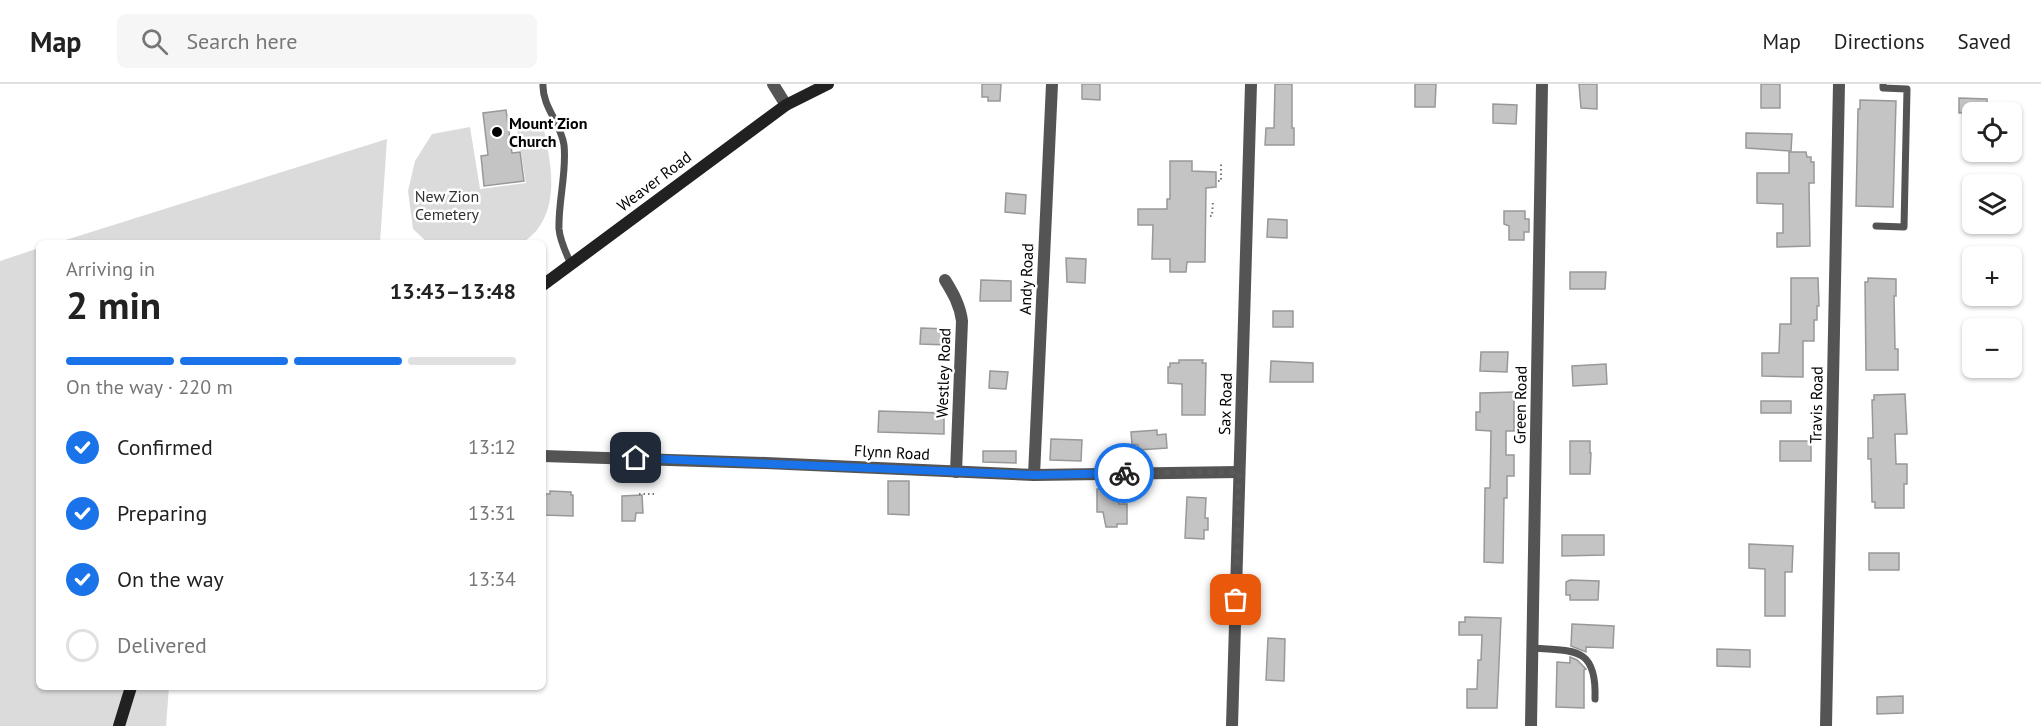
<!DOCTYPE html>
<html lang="en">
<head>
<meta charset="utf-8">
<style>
	body { margin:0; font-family:"PT Sans",sans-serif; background:#f6f6f6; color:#222; height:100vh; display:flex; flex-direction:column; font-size:22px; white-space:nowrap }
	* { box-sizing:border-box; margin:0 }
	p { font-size:20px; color:#767676 }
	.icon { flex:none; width:33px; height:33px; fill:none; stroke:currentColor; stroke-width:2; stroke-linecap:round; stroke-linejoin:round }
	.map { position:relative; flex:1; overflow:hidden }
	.sheet { position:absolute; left:36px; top:156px; width:510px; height:450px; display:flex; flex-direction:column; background:#fff; border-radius:9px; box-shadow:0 2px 4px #0004 }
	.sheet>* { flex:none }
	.buttons { position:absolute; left:1962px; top:18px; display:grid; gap:12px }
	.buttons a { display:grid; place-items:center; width:60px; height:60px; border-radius:9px; background:#fff; box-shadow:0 2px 4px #0004; font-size:30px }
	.pin { position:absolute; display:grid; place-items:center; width:51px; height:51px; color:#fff; margin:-26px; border-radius:12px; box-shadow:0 3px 9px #0006 }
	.courier { position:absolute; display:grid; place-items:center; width:60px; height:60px; margin:-30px; border:4px solid #1a73e8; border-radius:50%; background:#fff; color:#222; box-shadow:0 2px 8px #0007 }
	.headline em { font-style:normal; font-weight:700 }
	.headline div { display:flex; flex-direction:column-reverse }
	.headline { display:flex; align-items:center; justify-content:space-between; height:102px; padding:0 30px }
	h1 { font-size:39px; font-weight:700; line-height:45px }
	.bar { display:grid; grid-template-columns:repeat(4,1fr); gap:9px 6px; align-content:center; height:72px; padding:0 30px }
	.bar i { height:8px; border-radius:4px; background:#e0e0e0 }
	.bar .current { background:#1a73e8 }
	.bar p { grid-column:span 4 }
	ol { padding:0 30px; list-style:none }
	li { display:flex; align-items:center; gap:18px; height:66px }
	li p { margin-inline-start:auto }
	li .icon { padding:6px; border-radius:50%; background:#1a73e8; color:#fff; stroke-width:4 }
	li:last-child { color:#767676 }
	li i { width:33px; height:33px; border:3px solid #e0e0e0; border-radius:50% }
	header { display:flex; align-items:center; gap:36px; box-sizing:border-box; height:84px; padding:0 30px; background:#fff; border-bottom:2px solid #e0e0e0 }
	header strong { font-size:28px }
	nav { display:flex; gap:33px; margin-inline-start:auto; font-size:21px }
	.search { width:420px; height:54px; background:#f6f6f6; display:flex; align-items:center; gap:15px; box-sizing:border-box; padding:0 21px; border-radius:9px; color:#767676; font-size:22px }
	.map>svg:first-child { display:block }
	.green { fill:#dbdbdb }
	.building { fill:#c4c4c4; stroke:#989898; stroke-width:1.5 }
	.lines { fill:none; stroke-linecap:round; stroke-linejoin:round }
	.path { stroke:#767676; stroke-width:2; stroke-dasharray:1.5 3; stroke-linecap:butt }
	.lane { stroke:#545454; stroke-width:7 }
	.street { stroke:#545454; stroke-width:12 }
	.secondary { stroke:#212121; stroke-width:12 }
	.done { stroke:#595959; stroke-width:6; stroke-dasharray:0 10.8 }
	.route { stroke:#1a73e8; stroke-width:8 }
	.poi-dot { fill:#000; stroke:#fff; stroke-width:2 }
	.labels { text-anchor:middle; stroke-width:5; stroke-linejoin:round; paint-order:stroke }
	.poi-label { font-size:16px; font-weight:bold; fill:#000; stroke:#fff; text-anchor:start }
	.street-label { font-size:16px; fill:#000; stroke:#fff }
	.park-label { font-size:16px; fill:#323232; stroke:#fff }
</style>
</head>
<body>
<header>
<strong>Map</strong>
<div class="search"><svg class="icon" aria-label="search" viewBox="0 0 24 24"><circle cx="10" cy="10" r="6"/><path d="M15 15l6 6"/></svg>Search here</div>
<nav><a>Map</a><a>Directions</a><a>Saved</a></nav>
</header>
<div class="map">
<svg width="2041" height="642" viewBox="0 0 2041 642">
	<rect width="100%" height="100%" fill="#fff"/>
	<g class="green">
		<path d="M 543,41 C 550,76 560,116 537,146 C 533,151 527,155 523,159 L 428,159 L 413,145 L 408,107 L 415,77 L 432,50 L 470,43 L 480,105 L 526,99 L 517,46 Z"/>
		<polygon points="387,55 380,159 56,159"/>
		<polygon points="39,164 39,603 169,603 166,642 0,642 0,177"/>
	</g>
	<g class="building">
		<polygon points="982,0 1001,0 1000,17 988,17 988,13 982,13"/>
		<polygon points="1082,0 1100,0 1100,16 1082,15"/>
		<polygon points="1275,0 1292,0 1292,44 1294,44 1294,61 1265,61 1266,44 1274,44"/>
		<polygon points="1415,0 1436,0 1435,23 1415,23"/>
		<polygon points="1579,0 1597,0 1597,25 1581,24"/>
		<rect x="1761" y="0" width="19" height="24"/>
		<polygon points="1959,14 1987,15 1987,28 1959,29"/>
		<polygon points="1860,16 1896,17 1893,123 1856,122 1858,25 1860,25"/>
		<polygon points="1493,20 1517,21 1516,40 1493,39"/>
		<polygon points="506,26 512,69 520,68 524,97 484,102 481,72 488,71 483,29"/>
		<polygon points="1746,49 1792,50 1791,67 1746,64"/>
		<polygon points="1789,68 1806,68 1807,73 1811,73 1811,78 1814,78 1814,99 1809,99 1810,162 1777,163 1777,149 1783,149 1783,120 1757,119 1757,89 1789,89"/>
		<polygon points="1170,77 1192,77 1192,87 1216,88 1216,103 1206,104 1205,178 1187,178 1186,188 1170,188 1170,175 1152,175 1153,141 1138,141 1138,125 1167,125 1167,115 1170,115"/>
		<polygon points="1006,109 1026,111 1025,130 1005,128"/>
		<polygon points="1504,127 1525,127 1525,135 1529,135 1529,148 1524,148 1524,156 1509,156 1509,142 1504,140"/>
		<polygon points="1268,135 1287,136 1287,154 1267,153"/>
		<polygon points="1066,174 1086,175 1085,199 1067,198"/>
		<polygon points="1570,188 1606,188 1605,205 1570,205"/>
		<polygon points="1791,194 1818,194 1819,222 1817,222 1817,236 1814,236 1814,257 1803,257 1803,293 1762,292 1762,269 1779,269 1780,240 1791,240"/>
		<polygon points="1868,194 1896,195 1896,212 1894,212 1895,265 1898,265 1898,286 1866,286 1865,198 1868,198"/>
		<polygon points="981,196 1011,197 1011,217 980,217"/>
		<rect x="1273" y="227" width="20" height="16"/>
		<polygon points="921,244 948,245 947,261 920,260"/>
		<polygon points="1481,268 1508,268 1507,288 1480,287"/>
		<polygon points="1179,276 1203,276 1202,279 1206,279 1205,331 1182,331 1182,300 1168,299 1168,283 1170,283 1170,279 1179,279"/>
		<polygon points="1271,277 1313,279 1313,298 1270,298"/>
		<polygon points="1606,280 1607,300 1573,302 1572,282"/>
		<polygon points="990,287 1008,288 1006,305 989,304"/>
		<polygon points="1514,308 1514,347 1506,347 1506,371 1514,371 1514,392 1507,392 1507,414 1504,414 1503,479 1484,478 1485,404 1490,404 1491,347 1476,346 1476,328 1480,328 1480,309"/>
		<polygon points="1905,310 1907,350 1895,350 1896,380 1907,380 1907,400 1904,400 1904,424 1875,424 1875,418 1872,418 1871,375 1868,375 1868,354 1873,354 1872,316 1874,316 1874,311"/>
		<rect x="1761" y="317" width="30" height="12"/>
		<polygon points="879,327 944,329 944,350 878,348"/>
		<polygon points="1157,346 1157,351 1166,350 1167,364 1138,366 1138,361 1132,360 1131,348"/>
		<polygon points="1051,355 1082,356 1081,377 1050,376"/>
		<polygon points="1570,357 1590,357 1590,369 1591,369 1590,390 1570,390"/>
		<rect x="1780" y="357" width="31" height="20"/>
		<polygon points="983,367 1016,367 1016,379 983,378"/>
		<polygon points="888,397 909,397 909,431 888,430"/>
		<polygon points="1101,403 1115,403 1115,405 1118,405 1119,420 1127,420 1127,440 1117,440 1117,443 1106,443 1103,428 1097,428 1097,405 1101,405"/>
		<polygon points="550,407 571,408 571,411 573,411 573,432 543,431 543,410 550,410"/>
		<polygon points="642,411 643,429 636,429 635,437 622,437 622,412"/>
		<polygon points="1187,413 1206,414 1205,434 1208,434 1208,446 1204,446 1204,455 1185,454"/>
		<polygon points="1562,451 1604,451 1604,471 1562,472"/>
		<polygon points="1749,460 1793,462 1792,488 1785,488 1785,532 1765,532 1765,485 1749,484"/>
		<rect x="1869" y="469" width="30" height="17"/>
		<polygon points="1570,496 1599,497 1598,516 1570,516 1570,511 1566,511 1566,498"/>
		<polygon points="1465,533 1501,534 1497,624 1467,624 1467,605 1477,605 1478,576 1481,576 1482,551 1459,551 1459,538 1465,538"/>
		<polygon points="1572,540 1614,542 1613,564 1586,563 1586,568 1571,562"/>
		<polygon points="1268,554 1285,555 1284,597 1266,596"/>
		<polygon points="1717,565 1750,566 1750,583 1717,582"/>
		<polygon points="1570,573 1577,576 1586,585 1584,586 1584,624 1556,623 1557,578 1570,579"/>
		<polygon points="1903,612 1903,629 1877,630 1877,613"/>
	</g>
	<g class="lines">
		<g class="path">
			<polyline points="1218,97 1221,97 1221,79"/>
			<polyline points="1210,132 1212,132 1213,117"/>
			<polyline points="639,410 656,410"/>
		</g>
		<g class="lane">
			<path d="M 543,0 C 542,23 561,39 564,61 C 567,88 558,118 559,145 C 560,157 566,169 571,180"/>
			<polyline points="1876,142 1904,143 1907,5 1883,4 1883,0"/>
			<path d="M 1531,564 C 1574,567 1597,562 1595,615"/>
		</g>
		<g class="street">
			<polyline points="773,0 786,21"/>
			<path d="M 945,196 C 953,209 960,221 962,237 L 956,388"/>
			<polyline points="543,372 766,379 1034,391 1239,388"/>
			<polyline points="1034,391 1052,0"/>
			<polyline points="1232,642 1251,0"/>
			<polyline points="1531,642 1542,0"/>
			<polyline points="1826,642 1839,0"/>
		</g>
		<g class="secondary">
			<polyline points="543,201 786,21 828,0"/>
			<polyline points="119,642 131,603"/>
		</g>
	</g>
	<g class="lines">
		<polyline class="done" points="1124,389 1239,388 1236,516"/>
		<polyline class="route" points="636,374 1034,391 1124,389"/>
	</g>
	<circle class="poi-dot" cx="497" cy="48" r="6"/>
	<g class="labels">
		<g class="poi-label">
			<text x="509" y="45">Mount Zion<tspan x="509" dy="18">Church</tspan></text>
		</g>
		<g class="street-label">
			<text transform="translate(654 97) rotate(-37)" y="6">Weaver Road</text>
			<text transform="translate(1026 195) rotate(-88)" y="6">Andy Road</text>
			<text transform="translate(943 289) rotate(-88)" y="6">Westley Road</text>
			<text transform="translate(1225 320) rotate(-88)" y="6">Sax Road</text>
			<text transform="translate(1520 321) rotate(-89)" y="6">Green Road</text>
			<text transform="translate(1816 321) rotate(-89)" y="6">Travis Road</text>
			<text transform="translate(892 368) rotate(3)" y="6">Flynn Road</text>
		</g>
		<g class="park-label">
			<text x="447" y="118">New Zion<tspan x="447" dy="18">Cemetery</tspan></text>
		</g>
	</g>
</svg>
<div class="buttons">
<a><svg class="icon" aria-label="locate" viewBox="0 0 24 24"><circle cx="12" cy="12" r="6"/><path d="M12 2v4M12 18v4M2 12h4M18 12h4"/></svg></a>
<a><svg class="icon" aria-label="layers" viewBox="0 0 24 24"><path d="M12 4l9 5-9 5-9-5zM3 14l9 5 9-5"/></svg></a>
<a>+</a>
<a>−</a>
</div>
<div class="pin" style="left:1236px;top:516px;background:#ea580c"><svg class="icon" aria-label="bag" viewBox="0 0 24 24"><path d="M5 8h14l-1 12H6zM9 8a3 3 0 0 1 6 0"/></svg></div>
<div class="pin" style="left:636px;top:374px;background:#1f2937"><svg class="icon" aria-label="home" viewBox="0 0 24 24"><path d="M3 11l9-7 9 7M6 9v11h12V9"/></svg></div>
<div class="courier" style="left:1124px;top:389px"><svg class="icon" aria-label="bike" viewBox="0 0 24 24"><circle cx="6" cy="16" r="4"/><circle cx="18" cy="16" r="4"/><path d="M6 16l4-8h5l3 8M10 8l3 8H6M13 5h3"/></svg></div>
<section class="sheet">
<div class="headline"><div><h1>2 min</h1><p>Arriving in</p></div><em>13:43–13:48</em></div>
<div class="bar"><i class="current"></i><i class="current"></i><i class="current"></i><i></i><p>On the way · 220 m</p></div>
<ol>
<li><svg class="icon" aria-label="check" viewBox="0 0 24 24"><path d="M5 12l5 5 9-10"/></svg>Confirmed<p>13:12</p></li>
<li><svg class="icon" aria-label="check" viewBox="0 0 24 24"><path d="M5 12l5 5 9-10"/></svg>Preparing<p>13:31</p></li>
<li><svg class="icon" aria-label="check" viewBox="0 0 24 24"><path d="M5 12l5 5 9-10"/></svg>On the way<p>13:34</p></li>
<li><i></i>Delivered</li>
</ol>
</section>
</div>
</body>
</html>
